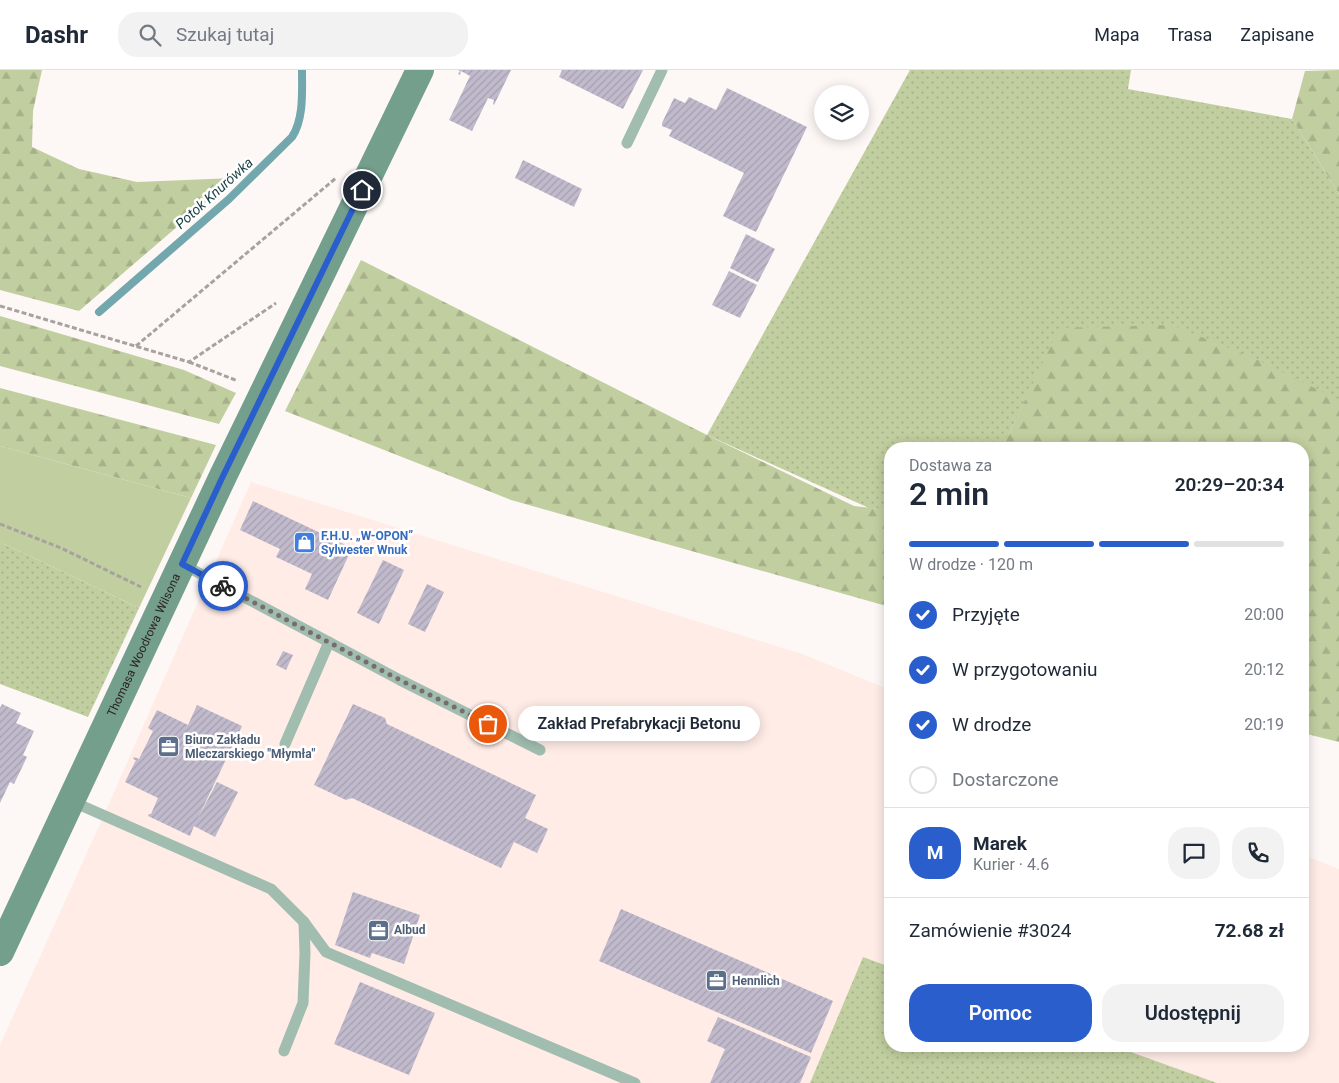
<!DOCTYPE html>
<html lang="pl">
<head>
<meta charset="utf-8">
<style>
	body { margin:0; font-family:Roboto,sans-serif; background:#f2f2f3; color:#1f2937; height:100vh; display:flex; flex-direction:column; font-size:19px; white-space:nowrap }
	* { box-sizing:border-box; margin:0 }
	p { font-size:16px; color:#747a83 }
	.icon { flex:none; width:28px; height:28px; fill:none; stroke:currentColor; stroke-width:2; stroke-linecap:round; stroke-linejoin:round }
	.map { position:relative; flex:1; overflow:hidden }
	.side { position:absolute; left:884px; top:372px; width:425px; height:610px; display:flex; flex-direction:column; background:#fff; border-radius:20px; box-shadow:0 2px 12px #0003 }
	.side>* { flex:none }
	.tools { position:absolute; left:814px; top:15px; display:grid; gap:10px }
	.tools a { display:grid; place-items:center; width:55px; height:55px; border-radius:50%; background:#fff; box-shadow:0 2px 12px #0003; font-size:25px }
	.pin { position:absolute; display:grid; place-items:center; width:42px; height:42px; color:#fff; margin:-21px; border:2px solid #fff; border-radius:50%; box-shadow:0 1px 5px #0007 }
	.courier { position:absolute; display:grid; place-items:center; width:50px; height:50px; margin:-25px; border:4px solid #295ecc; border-radius:50%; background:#fff; color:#222; box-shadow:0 1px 6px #0007 }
	.bubble { position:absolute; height:35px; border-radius:18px; background:#fff; box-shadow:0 2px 12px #0003; font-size:16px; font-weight:600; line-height:35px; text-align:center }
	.headline em { font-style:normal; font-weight:600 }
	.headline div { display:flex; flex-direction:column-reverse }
	.headline { display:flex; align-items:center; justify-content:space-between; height:85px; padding:0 25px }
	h1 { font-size:32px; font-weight:600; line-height:38px }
	.bar { display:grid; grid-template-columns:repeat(4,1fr); gap:8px 5px; align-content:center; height:60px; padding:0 25px }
	.bar i { height:6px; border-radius:4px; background:#e0e1e3 }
	.bar .selected { background:#295ecc }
	.bar p { grid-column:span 4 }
	.line { display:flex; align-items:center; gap:12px; padding:0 25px; border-top:1px solid #e0e1e3 }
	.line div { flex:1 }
	.round { display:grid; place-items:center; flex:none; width:52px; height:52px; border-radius:20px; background:#f2f2f3 }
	ol { padding:0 25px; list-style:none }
	li { display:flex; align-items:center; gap:15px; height:55px }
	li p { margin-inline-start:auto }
	li .icon { padding:5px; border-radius:50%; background:#295ecc; color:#fff; stroke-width:4 }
	li:last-child { color:#747a83 }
	li i { width:28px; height:28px; border:2px solid #e0e1e3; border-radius:50% }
	.action { display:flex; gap:10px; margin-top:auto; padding:10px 25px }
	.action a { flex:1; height:58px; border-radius:20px; background:#295ecc; color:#fff; font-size:20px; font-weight:600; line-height:58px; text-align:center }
	.action a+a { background:#f2f2f3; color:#1f2937 }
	header { display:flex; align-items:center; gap:30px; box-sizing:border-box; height:70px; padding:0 25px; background:#fff; border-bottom:1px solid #e0e1e3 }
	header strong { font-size:24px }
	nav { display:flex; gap:28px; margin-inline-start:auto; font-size:18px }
	.search { width:350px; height:45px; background:#f2f2f3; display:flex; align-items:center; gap:12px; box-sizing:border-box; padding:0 18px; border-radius:20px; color:#747a83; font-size:19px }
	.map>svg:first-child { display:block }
	.built { fill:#ffece6 }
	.grass { fill:url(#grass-dots) }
	.forest { fill:url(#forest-firs) }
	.green { fill:#c1ce9f }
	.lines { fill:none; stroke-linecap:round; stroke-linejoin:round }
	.stream { stroke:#72a8ad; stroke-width:8 }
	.building { fill:url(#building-hatch) }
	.path { stroke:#a8a29f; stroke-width:3; stroke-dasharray:5 2.5; stroke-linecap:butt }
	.lane { stroke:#a0bdb0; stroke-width:11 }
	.secondary { stroke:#749f8d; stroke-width:28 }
	.done { stroke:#756e6c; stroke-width:5; stroke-dasharray:0 9 }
	.route { stroke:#295ecc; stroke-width:6 }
	.labels { text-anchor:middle; stroke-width:5; stroke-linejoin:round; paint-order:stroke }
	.shop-label { font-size:12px; font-weight:bold; fill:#366cbe; stroke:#fff; text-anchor:start }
	.street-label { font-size:12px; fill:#2c2421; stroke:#fff }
	.service-label { font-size:12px; font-weight:bold; fill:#4e5e75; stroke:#fff; text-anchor:start }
	.water-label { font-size:14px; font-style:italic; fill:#183f43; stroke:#fff }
</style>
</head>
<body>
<header>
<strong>Dashr</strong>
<div class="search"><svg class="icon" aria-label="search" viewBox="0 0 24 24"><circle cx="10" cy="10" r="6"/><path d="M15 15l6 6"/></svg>Szukaj tutaj</div>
<nav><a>Mapa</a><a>Trasa</a><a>Zapisane</a></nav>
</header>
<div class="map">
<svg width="1339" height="1013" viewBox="0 0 1339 1013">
	<defs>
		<pattern id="grass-dots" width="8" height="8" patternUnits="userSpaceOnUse" patternTransform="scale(1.25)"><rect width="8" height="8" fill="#c1ce9f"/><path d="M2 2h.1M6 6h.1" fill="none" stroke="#a6b189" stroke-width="1.8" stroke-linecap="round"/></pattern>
		<pattern id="forest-firs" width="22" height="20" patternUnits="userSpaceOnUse" patternTransform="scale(1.25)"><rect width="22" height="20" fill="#c1ce9f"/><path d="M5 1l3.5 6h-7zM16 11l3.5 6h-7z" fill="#a6b189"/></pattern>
		<pattern id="building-hatch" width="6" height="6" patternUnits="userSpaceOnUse" patternTransform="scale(1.25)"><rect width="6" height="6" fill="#c0bacc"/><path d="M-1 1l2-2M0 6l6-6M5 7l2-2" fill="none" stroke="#a5a0af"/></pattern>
	</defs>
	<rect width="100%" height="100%" fill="#fdf8f6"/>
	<g class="built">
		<polygon points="251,412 805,585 890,620 890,897 863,887 810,1013 0,1013 0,975 95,765"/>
		<polygon points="1303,785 1339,799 1339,1013 1217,1013 1114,976 1302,976"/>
	</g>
	<g class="grass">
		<polygon points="910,0 1131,0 1128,19 1292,49 1339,124 1339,331 1060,258 1002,379 890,379 890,440 869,438 707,365"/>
		<polygon points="0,472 139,538 88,647 0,614"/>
		<polygon points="863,887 890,897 890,976 1114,976 1217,1013 810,1013"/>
	</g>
	<g class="forest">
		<polygon points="0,0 42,0 33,41 32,77 79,99 137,112 234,108 79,241 0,220"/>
		<polygon points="1339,0 1339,124 1292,49 1305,1"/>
		<polygon points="361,190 707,365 854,436 890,440 890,537 511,430 285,341"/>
		<polygon points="0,246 184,300 236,323 219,354 0,296"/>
		<polygon points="1172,255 1258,290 1339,330 1339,672 1303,663 1302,379 1002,379 1059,258"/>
		<polygon points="0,318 216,375 191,428 0,376"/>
	</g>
	<polygon class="green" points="0,376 191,428 139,538 0,472"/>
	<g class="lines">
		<path class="stream" d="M 99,242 L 229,129 L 292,67 C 304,49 302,21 302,0"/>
	</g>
	<g class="building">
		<polygon points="458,0 511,0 494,35 493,34 494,30 488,28 472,61 449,50 470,6 461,1 460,5 458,4 460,1"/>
		<polygon points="562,0 643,0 623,39 559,7"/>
		<polygon points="727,18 807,57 756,162 723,146 744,103 669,66 672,60 662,56 662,53 674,28 685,33 689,27 716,40"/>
		<polygon points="523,90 582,119 574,137 515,108"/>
		<polygon points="746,164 775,179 758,212 730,198"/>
		<polygon points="729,201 757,215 740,248 712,235"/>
		<polygon points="253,431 352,478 328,530 305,519 312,504 276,487 280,479 240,460"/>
		<polygon points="383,490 404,500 379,554 357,543"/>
		<polygon points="427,514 444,522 425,562 408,554"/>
		<polygon points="283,581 293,585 286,600 276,595"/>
		<polygon points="2,634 21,643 16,653 34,661 23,685 27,687 14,714 10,712 0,733 0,638"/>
		<polygon points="353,634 385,648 387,654 536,725 525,748 548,759 537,783 514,772 501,798 352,728 346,730 314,715"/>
		<polygon points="197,635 242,656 197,750 217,712 238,722 215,767 194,756 190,766 148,746 149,744 151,744 158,728 125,712 136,690 133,689 134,687 139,689 153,661 148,658 157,640 188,655"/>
		<polygon points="353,822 420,845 404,894 372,883 370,888 335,875"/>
		<polygon points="621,839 833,931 811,983 599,891"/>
		<polygon points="360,912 435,943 409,1005 334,974"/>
		<polygon points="718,947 811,987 800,1013 710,1013 725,979 707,971"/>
	</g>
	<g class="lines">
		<g class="path">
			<polyline points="0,236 189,292 276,233"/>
			<polyline points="136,276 336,108"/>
			<polyline points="189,292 238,311"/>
			<polyline points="0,454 61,478 141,517"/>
		</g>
		<g class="lane">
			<polyline points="627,73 662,0"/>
			<polyline points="182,494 400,610 540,680"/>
			<polyline points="285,674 329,572"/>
			<polyline points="71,731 271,819 304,852 326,882 635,1013"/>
			<polyline points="284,981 303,933 305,883 304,852"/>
		</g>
		<path class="secondary" id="s1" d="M 0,882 L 223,406 L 420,0"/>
	</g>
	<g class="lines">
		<polyline class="done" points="223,516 400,610 488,654"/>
		<polyline class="route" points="223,516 182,494 223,406 362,120"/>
	</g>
	<defs>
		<symbol id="shop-square" viewBox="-11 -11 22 22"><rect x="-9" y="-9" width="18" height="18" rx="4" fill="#3f7fe0" stroke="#fff"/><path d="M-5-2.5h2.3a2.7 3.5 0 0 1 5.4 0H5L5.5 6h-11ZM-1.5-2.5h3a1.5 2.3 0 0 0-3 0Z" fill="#fff"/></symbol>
		<symbol id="office-square" viewBox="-11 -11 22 22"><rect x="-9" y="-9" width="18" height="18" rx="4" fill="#5c6f8a" stroke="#fff"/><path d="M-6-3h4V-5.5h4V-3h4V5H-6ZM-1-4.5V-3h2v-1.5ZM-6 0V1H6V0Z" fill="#fff"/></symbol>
	</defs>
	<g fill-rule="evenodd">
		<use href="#shop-square" x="292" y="460" width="25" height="25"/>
		<use href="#office-square" x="156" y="664" width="25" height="25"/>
		<use href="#office-square" x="366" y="848" width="25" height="25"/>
		<use href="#office-square" x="704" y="898" width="25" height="25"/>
	</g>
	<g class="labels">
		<g class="shop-label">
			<text x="321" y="470">F.H.U. „W-OPON”<tspan x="321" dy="14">Sylwester Wnuk</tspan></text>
		</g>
		<g class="street-label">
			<text dy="4" stroke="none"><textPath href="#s1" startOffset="339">Thomasa Woodrowa Wilsona</textPath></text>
		</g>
		<g class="service-label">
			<text x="185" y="674">Biuro Zakładu<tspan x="185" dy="14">Mleczarskiego "Młymła"</tspan></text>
			<text x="394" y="864">Albud</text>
			<text x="732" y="915">Hennlich</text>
		</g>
		<g class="water-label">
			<text transform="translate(214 123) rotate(-42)" y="5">Potok Knurówka</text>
		</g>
	</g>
</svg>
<div class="tools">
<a><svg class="icon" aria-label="layers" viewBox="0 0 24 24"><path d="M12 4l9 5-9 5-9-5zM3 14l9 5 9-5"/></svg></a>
</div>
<div class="pin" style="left:488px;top:654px;background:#ea580c"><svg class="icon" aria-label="bag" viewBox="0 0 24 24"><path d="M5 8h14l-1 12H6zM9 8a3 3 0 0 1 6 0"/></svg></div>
<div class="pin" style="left:362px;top:120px;background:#1f2937"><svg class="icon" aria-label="home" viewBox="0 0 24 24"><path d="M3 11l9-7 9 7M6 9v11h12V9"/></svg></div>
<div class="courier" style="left:223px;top:516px"><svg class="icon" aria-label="bike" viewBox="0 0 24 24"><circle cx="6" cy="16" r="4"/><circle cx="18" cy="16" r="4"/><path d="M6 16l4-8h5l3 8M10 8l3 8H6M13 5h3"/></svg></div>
<div class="bubble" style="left:518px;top:636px;width:242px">Zakład Prefabrykacji Betonu</div>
<section class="side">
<div class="headline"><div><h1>2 min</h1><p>Dostawa za</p></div><em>20:29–20:34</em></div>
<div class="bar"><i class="selected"></i><i class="selected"></i><i class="selected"></i><i></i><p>W drodze · 120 m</p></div>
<ol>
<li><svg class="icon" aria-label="check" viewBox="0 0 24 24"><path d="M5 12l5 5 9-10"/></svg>Przyjęte<p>20:00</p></li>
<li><svg class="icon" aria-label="check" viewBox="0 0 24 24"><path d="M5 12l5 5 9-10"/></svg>W przygotowaniu<p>20:12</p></li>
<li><svg class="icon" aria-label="check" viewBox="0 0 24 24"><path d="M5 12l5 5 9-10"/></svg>W drodze<p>20:19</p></li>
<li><i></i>Dostarczone</li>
</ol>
<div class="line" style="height:90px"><b class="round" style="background:#295ecc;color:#fff">M</b><div><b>Marek</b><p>Kurier · 4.6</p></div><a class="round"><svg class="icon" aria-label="chat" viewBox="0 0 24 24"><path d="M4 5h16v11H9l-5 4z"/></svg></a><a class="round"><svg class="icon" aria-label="phone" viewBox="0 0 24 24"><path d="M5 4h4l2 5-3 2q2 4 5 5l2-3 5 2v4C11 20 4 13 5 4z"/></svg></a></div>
<div class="line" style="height:65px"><div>Zamówienie #3024</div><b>72.68 zł</b></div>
<div class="action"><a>Pomoc</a><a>Udostępnij</a></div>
</section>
</div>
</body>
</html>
